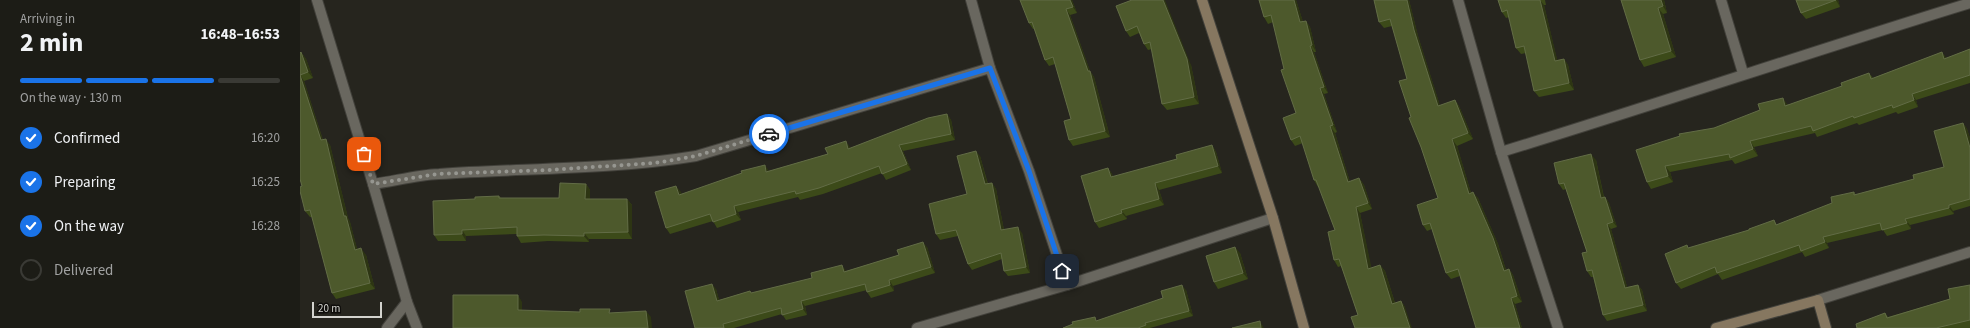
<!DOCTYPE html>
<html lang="en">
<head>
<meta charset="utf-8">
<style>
	body { margin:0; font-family:"Source Sans 3",sans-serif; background:#25251f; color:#f1f3f6; height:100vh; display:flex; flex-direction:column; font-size:15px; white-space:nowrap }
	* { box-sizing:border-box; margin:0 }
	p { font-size:13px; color:#a0a1a1 }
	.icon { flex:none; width:22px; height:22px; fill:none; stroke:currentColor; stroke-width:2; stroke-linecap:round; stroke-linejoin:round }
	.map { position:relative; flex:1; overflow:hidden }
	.drawer { display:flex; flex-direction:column; background:#1c1c16; width:300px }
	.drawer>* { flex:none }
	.scale { position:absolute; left:12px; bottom:10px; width:70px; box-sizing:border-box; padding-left:4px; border:2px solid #d3d3ce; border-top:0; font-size:11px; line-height:14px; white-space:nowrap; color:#d3d3ce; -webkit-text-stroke:3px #0f0e0b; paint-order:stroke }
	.pin { position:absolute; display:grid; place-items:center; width:34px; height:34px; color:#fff; margin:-17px; border-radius:8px; box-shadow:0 2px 6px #0006 }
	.courier { position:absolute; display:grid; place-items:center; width:40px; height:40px; margin:-20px; border:3px solid #1a73e8; border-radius:50%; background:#fff; color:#222; box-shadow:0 1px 5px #0007 }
	.head em { font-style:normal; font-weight:700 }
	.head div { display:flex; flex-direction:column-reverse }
	.head { display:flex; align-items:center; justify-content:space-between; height:68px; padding:0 20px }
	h1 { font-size:26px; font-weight:700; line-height:30px }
	.bar { display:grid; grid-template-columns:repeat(4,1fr); gap:6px 4px; align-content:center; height:48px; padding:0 20px }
	.bar i { height:5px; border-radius:3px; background:#3a3a35 }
	.bar .selected { background:#1a73e8 }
	.bar p { grid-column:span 4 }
	ol { padding:0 20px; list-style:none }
	li { display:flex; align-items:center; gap:12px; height:44px }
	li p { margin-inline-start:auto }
	li .icon { padding:4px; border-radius:50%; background:#1a73e8; color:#fff; stroke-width:4 }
	li:last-child { color:#a0a1a1 }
	li i { width:22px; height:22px; border:2px solid #3a3a35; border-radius:50% }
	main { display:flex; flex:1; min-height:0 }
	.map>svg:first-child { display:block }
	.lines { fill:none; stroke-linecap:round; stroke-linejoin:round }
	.street-casing { stroke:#42413b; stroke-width:12 }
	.secondary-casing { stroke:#42413b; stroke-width:12 }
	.street { stroke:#69675f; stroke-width:10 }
	.secondary { stroke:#867760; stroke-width:10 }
	.wall { fill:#3c4a19 }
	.shaded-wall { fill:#2d3513 }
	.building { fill:#4d592c; stroke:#626c46 }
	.done { stroke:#969690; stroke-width:4; stroke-dasharray:0 7.2 }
	.route { stroke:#1a73e8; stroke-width:5 }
</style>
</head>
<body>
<main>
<section class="drawer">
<div class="head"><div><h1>2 min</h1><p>Arriving in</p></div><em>16:48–16:53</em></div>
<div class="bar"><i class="selected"></i><i class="selected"></i><i class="selected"></i><i></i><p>On the way · 130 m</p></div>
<ol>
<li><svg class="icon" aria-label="check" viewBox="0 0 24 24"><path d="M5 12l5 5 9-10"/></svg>Confirmed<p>16:20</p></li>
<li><svg class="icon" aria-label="check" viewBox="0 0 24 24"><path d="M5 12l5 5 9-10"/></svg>Preparing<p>16:25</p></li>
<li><svg class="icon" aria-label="check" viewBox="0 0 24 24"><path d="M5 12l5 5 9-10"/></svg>On the way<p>16:28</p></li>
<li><i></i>Delivered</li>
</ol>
</section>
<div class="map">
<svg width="1670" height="328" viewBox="0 0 1670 328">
	<rect width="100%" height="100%" fill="#26251e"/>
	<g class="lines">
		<defs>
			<g id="street">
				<polyline points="17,0 73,184 107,302 117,328"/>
				<polyline points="671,0 690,68 729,171 767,285"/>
				<polyline points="1158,0 1201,152 1258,328"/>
				<polyline points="1421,0 1443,73"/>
				<path d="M 1201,152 C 1358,104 1513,51 1670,3"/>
				<path d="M 73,184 C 95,181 117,175 139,174 C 225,168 311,170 396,156 L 690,68"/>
				<polyline points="1518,300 1670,252"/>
				<polyline points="87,328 107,302"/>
				<polyline points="617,328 767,285 973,218"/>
			</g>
			<g id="secondary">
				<polyline points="902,0 973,218 1004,328"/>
				<polyline points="1416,328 1518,300 1526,328"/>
			</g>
		</defs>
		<use href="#street" class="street-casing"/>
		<use href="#secondary" class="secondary-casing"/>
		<use href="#street" class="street"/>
		<use href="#secondary" class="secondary"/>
	</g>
	<g class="wall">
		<polygon points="772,0 777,13 770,15 790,71 794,77 810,137 773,146 769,140 771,119 755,64 749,66 745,60 734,29 733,29 729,23"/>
		<polygon points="959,0 996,0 1003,22 1006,21 1010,27 1016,52 1014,52 1028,93 1024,94 1037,132 1035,133 1050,182 1059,178 1064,185 1072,209 1060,213 1071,268 1080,265 1085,271 1095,303 1101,301 1105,307 1058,315 1041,266 1038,267 1034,260 1035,230 1019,186 1018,187 1014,180 1003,143 995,146 991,140 996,113 973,22 968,24 964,17"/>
		<polygon points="1074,0 1109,0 1118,36 1140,106 1155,100 1159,106 1173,139 1157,146 1171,193 1178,198 1198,244 1206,270 1209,269 1213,275 1222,302 1215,304 1222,328 1176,328 1160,276 1151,279 1146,273 1132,229 1127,231 1123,225 1138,198 1111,117 1107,79 1092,26 1084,28 1079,22"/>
		<polygon points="1198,0 1245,0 1246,5 1244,5 1257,60 1264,59 1268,65 1274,90 1239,97 1234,91 1226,53 1221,54 1216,48 1209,17 1206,18 1202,12"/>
		<polygon points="1321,0 1364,0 1367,13 1363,14 1376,57 1344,67 1340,60"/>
		<polygon points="1496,0 1538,0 1540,7 1506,19 1501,13"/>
		<polygon points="816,6 891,65 899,104 867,110 862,104 852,49 848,50 844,44 839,33 830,37 826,31"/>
		<polygon points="1670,49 1670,83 1616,100 1618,107 1598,114 1596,112 1559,125 1557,123 1517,137 1515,133 1454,147 1458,156 1435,164 1432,160 1370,172 1373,182 1351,189 1347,182 1380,136 1414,128 1487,104 1488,105 1542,86 1569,73 1573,78 1642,52 1646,58"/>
		<polygon points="1,52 6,59 13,78 4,81 23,140 30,145 48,218 50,222 57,249 66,255 75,289 36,299 32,293 12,217 10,217 5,211 2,186 0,179 0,53"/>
		<polygon points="647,114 651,120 655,140 603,151 611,170 586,180 582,173 523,194 500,200 498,197 438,212 441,220 417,228 413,221 370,234 366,228 381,192 381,195 469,171 528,154 550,147 550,148"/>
		<polygon points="1663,123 1667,129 1670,138 1670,206 1653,211 1654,214 1610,225 1611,229 1587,236 1583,230 1527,243 1529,248 1505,257 1502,252 1422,280 1418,274 1381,289 1376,283 1389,248 1449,230 1474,220 1477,225 1532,203 1554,192 1556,195 1614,179 1644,167"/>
		<polygon points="912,145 916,152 922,173 859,190 864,205 826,216 827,219 799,228 795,222 808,168 812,174 813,177 877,159"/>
		<polygon points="680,156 688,184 692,183 696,189 704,230 722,233 730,273 708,276 704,271 702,259 672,270 668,264 658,236 640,240 636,234 667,194"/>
		<polygon points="1296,160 1304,197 1305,197 1309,203 1317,227 1311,229 1327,287 1338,285 1342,290 1347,311 1307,321 1303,315 1293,277 1291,277 1287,271 1287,252 1266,189 1263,190 1259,184"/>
		<polygon points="286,184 290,190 290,199 327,199 332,205 332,239 289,239 289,242 248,241 221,243 217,236 217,234 166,236 166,241 138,241 134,235 175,199 199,196 201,198 259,198"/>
		<polygon points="627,247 635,273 593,286 594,291 571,298 567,292 567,290 505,306 507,315 486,320 482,314 434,328 395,328 416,289 419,300 450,291 451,293 546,271"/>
		<polygon points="940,253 948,279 918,289 914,282"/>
		<polygon points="1670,285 1670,328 1557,328 1585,313 1588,317 1650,299"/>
		<polygon points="886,290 893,316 850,328 763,328 798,321"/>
	</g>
	<g class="shaded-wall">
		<polygon points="770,0 772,0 777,13 773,7"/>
		<polygon points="863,0 865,0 891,65 899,104 894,97"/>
		<polygon points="994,0 996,0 1005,28 1000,22"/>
		<polygon points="1107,0 1109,0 1118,36 1142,112 1138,106 1114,30"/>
		<polygon points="1240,0 1244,5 1259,67 1255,61"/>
		<polygon points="1361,0 1364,0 1367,13 1363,6"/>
		<polygon points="1536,0 1538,0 1540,7"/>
		<polygon points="1358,8 1363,14 1376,57 1371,51"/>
		<polygon points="766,9 770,15 790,71 794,77 810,137 805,131 788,71"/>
		<polygon points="1006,21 1010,27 1016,52 1012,45"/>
		<polygon points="1010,46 1014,52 1028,93 1024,87"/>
		<polygon points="1,52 6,59 13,78 8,72"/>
		<polygon points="1642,52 1646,58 1644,59"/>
		<polygon points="1264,59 1268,65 1274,90 1269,83"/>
		<polygon points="0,75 4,81 25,147 21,140"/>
		<polygon points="1020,88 1024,94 1037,132 1033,125"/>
		<polygon points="1612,94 1616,100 1618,107 1614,100"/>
		<polygon points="1483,98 1487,104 1489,112 1485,106"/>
		<polygon points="1155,100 1159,106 1173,139 1168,133"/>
		<polygon points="647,114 651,120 655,140 651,134"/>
		<polygon points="1663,123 1667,129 1670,138 1670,148"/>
		<polygon points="1030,126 1035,133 1052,189 1048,182"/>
		<polygon points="26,139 30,145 48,218 50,222 59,256 55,250 44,216"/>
		<polygon points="1152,139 1157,146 1173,200 1169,194"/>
		<polygon points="546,141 550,147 553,155 548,149"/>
		<polygon points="1450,141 1454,147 1458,156 1453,149"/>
		<polygon points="599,145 603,151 611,170 607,164"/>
		<polygon points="912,145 916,152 922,173 918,166"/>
		<polygon points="676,151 680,156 689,190 685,184"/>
		<polygon points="1291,154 1296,160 1305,204 1301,198"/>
		<polygon points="465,165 469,171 466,172"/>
		<polygon points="1365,166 1370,172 1373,182 1368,176"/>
		<polygon points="808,168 812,174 815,184 811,177"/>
		<polygon points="1059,178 1064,185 1072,209 1068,203"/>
		<polygon points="692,183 696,189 705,236 701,230"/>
		<polygon points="855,183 859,190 864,205 859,199"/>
		<polygon points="286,184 290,190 290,205 285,199"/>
		<polygon points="376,186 381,192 383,201 379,195"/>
		<polygon points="1173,192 1178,198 1198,244 1208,277 1204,271"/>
		<polygon points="1305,197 1309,203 1317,227 1313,222"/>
		<polygon points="327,199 332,205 332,239 328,232"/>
		<polygon points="1649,205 1653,211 1654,214 1649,208"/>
		<polygon points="434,206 438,212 441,220 436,214"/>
		<polygon points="1056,207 1060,213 1073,275 1068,269"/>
		<polygon points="821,210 826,216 827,219 822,213"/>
		<polygon points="1605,219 1610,225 1611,229 1607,223"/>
		<polygon points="1307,224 1311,229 1329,294 1325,288"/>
		<polygon points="718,227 722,233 730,273 726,267"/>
		<polygon points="162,230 166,236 166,241 162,234"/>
		<polygon points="284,233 289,239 289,242 284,236"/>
		<polygon points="1523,237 1527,243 1529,248 1525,242"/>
		<polygon points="623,242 627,247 635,273 631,267"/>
		<polygon points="935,247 940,253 948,279 943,273"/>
		<polygon points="61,248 66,255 75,289 70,283"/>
		<polygon points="542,265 546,271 548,277 544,272"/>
		<polygon points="1080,265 1085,271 1097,310 1092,304"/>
		<polygon points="1209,269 1213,275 1222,302 1217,296"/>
		<polygon points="589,280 593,286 594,291 590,285"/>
		<polygon points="412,284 416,289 421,307 417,301"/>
		<polygon points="882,285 886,290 893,316 889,311"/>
		<polygon points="1338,285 1342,290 1347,311 1343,305"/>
		<polygon points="218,295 222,302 222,316 218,310"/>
		<polygon points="1211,298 1215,304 1222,328 1220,328"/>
		<polygon points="501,301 505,306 507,315 503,309"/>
		<polygon points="1101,301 1105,307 1112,328 1110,328"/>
		<polygon points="346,311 351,317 352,328 348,328"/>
		<polygon points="960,321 964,328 961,328"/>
	</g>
	<g class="building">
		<polygon points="720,0 770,0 773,7 766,9 788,71 790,71 805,131 769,140 764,121 771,119 753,57 745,60 732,22 729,23"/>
		<polygon points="832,0 863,0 887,59 894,97 862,104 850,42 844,44 837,26 826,31 816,6"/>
		<polygon points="959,0 994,0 1000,22 1006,21 1012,45 1010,46 1024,87 1020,88 1033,125 1030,126 1048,182 1059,178 1068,203 1056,207 1068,269 1080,265 1092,304 1101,301 1110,328 1055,328 1051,317 1058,315 1039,259 1034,260 1028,232 1035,230 1016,180 1014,180 1000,136 991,140 983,118 996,113 981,70 984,69 971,15 964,17"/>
		<polygon points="1074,0 1107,0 1114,30 1138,106 1155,100 1168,133 1152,139 1169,194 1173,192 1193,238 1204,271 1209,269 1217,296 1211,298 1220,328 1176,328 1158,269 1146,273 1130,223 1123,225 1117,205 1138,198 1121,147 1109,118 1111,117 1099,81 1107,79 1090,19 1079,22"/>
		<polygon points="1198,0 1240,0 1255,61 1264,59 1269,83 1234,91 1224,46 1216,48 1207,10 1202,12"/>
		<polygon points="1321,0 1361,0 1363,6 1358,8 1371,51 1340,60"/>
		<polygon points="1496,0 1536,0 1501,13"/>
		<polygon points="1670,49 1670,75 1612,94 1614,100 1593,108 1592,105 1554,118 1553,116 1513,131 1511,126 1450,141 1453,149 1430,158 1429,154 1365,166 1368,176 1347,182 1336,150 1380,136 1379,134 1414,128 1460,110 1458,104 1483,98 1485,106 1542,86 1541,83 1569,73 1571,79 1642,52 1644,59"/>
		<polygon points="1,52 8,72 0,75 21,140 26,139 44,216 46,216 55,250 61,248 70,283 32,293 10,210 5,211 0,191 0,187 2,186 0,179 0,53"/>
		<polygon points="647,114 651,134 599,145 607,164 582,174 579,166 519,188 496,194 495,191 434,206 436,214 413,222 410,214 366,228 355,192 376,186 379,195 442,173 441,171 465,165 466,172 528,154 525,148 546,141 548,149 628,118"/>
		<polygon points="1663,123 1670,148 1670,199 1649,205 1649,208 1605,219 1607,223 1582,230 1580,223 1523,237 1525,242 1501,251 1499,245 1417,273 1415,267 1376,283 1365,254 1387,245 1388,248 1449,230 1449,229 1474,220 1476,225 1532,203 1531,197 1554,192 1554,195 1614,179 1613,175 1644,167 1634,131"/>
		<polygon points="912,145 918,166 855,183 859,199 821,210 822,213 795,222 781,176 808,168 811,177 877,159 876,155"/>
		<polygon points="676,151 685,184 692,183 701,230 718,227 726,267 704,271 701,253 668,264 656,230 636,234 629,204 667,194 657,156"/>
		<polygon points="1291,154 1301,198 1305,197 1313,222 1307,224 1325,288 1338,285 1343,305 1303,315 1292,270 1287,271 1282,253 1287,252 1264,183 1259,184 1254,163"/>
		<polygon points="260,183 286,184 285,199 327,199 328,232 284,233 284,236 244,235 217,236 217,227 162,230 162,234 134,235 133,201 175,199 175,197 199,196 199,198 259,198"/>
		<polygon points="623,242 631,267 589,280 590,285 567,292 565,284 501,301 503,309 482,315 481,308 423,324 424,328 395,328 385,291 412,284 417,301 450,291 451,293 512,278 511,273 542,265 544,272 599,255 597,250"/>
		<polygon points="935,247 943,273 914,282 906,256"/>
		<polygon points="882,285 889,311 845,323 846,325 838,328 763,328 773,324 772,322 795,317 796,321 863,298 861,291"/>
		<polygon points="1670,285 1670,320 1636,328 1557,328 1556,324 1585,313 1587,318 1650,299 1648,289"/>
		<polygon points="153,295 218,295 218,310 280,312 280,309 310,309 309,313 346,311 348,328 153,328"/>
		<polygon points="960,321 961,328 932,328"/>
	</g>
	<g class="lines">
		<polyline class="done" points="64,154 73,184 138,174 248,170 355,163 396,156 469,134"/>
		<polyline class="route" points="469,134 690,68 729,171 762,271"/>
	</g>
</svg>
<div class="scale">20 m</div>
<div class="pin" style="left:64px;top:154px;background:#ea580c"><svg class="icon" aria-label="bag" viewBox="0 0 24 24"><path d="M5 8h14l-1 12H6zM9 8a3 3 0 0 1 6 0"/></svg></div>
<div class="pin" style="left:762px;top:271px;background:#1f2937"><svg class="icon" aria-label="home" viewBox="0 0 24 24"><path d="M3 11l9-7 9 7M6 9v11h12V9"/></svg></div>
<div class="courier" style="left:469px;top:134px"><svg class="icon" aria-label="car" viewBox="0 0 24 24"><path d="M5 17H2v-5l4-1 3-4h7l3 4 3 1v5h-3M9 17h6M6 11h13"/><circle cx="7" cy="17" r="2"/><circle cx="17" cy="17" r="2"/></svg></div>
</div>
</main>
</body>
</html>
